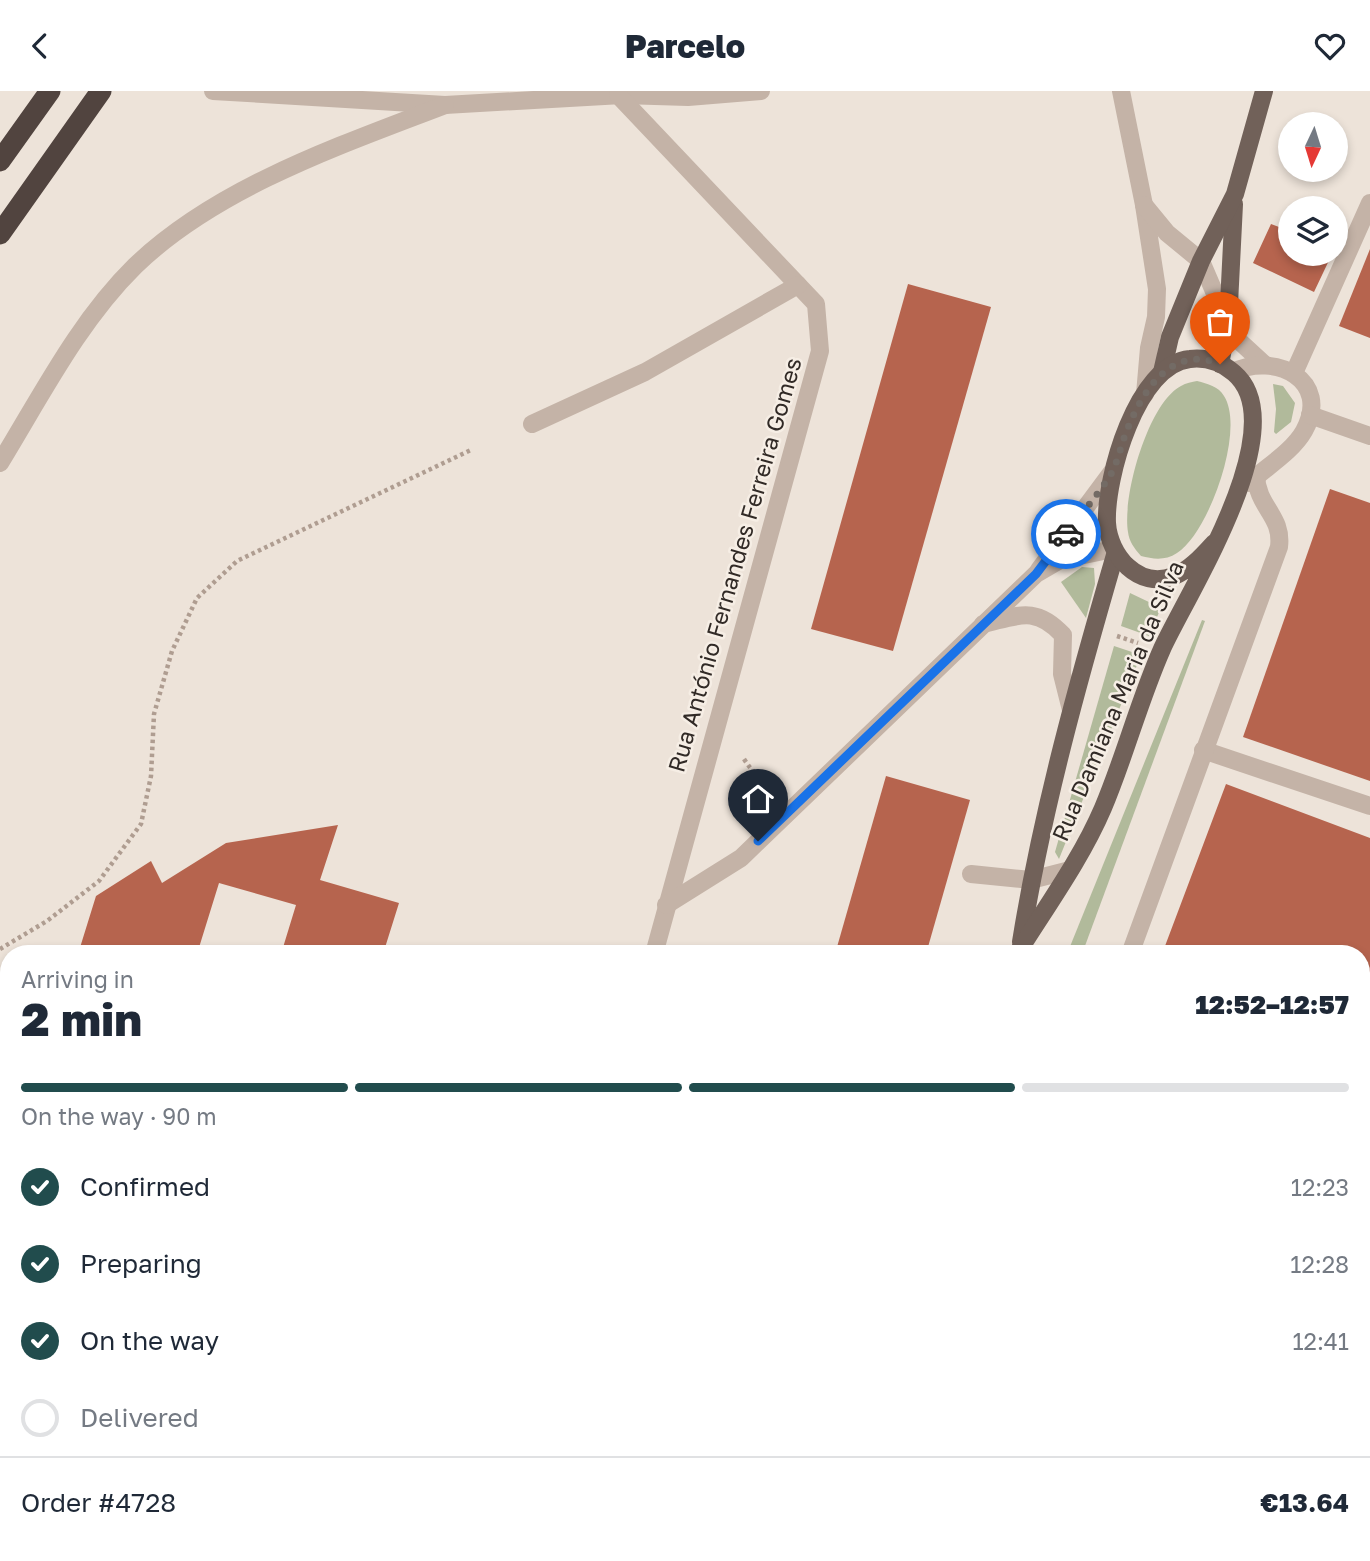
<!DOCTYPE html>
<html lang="en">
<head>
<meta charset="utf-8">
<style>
	body { margin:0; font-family:"Golos Text",sans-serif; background:#f6f6f7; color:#1f2937; height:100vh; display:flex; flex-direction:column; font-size:26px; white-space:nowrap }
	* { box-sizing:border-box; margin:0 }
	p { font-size:23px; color:#747a83 }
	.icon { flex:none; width:38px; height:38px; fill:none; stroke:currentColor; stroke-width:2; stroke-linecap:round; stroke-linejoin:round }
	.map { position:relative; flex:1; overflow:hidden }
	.side { position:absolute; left:0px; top:854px; width:1370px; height:616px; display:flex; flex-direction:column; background:#fff; border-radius:28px 28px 0 0; box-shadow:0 4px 10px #0003 }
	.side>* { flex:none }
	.needle { width:46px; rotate:184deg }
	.tools { position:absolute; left:1278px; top:21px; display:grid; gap:14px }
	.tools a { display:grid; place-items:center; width:70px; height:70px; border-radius:50%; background:#fff; box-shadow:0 4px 10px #0003; font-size:35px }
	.pin { position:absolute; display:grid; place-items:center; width:60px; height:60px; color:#fff; margin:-72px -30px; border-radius:50% 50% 50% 0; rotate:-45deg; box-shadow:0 0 7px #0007 }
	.pin .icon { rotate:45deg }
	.courier { position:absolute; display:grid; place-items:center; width:70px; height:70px; margin:-35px; border:5px solid #1a73e8; border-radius:50%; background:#fff; color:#222; box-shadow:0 2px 9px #0007 }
	.head em { font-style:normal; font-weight:800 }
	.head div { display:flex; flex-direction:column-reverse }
	.head { display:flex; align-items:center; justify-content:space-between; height:119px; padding:0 21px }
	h1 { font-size:46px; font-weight:800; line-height:52px }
	.bar { display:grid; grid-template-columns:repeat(4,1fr); gap:10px 7px; align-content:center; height:84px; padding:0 21px }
	.bar i { height:9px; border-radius:5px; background:#e0e1e3 }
	.bar .current { background:#214c4d }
	.bar p { grid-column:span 4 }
	.line { display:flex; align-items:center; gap:18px; padding:0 21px; border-top:2px solid #e0e1e3 }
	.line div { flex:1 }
	ol { padding:0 21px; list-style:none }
	li { display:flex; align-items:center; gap:21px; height:77px }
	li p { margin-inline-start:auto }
	li .icon { padding:7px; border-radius:50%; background:#214c4d; color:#fff; stroke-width:4 }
	li:last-child { color:#747a83 }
	li i { width:38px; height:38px; border:4px solid #e0e1e3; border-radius:50% }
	header { display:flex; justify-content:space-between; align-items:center; height:91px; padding:0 21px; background:#fff; font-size:32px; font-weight:800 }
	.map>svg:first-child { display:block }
	.green { fill:#b1ba9b }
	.building { fill:#b6644e }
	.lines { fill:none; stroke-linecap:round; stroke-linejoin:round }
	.path { stroke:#af9d91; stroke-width:4.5; stroke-dasharray:3.5 3.5; stroke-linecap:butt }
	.minor { stroke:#c4b3a7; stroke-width:18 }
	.major { stroke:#716159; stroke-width:18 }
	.highway { stroke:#51443f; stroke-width:21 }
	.done { stroke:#736b65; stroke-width:7; stroke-dasharray:0 12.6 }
	.route { stroke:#1a73e8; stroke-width:9 }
	.labels { text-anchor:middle; stroke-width:5; stroke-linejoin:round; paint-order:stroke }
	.street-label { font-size:23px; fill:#312a26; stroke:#f6eee5 }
</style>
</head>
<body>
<header><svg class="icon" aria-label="back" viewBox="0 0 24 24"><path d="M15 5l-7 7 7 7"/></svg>Parcelo<svg class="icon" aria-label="heart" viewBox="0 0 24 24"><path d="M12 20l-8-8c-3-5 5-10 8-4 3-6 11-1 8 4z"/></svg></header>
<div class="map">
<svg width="1370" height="1470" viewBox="0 0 1370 1470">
	<rect width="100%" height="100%" fill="#ede3d9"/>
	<g class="green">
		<path d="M 1197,290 C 1208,293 1218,295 1224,305 C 1246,339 1208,443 1177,462 C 1165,470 1153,468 1141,465 C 1134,457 1129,450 1128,441 C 1122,406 1148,312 1181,295 C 1186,292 1192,291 1197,290 Z"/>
		<polygon points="1273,293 1283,295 1295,312 1291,331 1276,343 1274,341 1276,318"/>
		<polygon points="1082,476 1094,477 1095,493 1086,527 1061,491"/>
		<polygon points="1130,502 1151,512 1163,512 1149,545 1121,535"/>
		<polygon points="1202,529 1205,530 1082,863 1067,863"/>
		<polygon points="1114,555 1141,564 1059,768 1055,761"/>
		<polygon points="0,1445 9,1448 9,1461 47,1461 66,1468 69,1461 128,1461 125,1470 0,1470"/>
	</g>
	<g class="building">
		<polygon points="1286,120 1290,122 1290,163 1332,163 1314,201 1253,172 1271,133 1279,136"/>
		<polygon points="1370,158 1370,247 1339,235"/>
		<polygon points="908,193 991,216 893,560 811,538"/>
		<polygon points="1330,398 1370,412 1370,690 1243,646"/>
		<polygon points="886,685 970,709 926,863 835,863"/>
		<polygon points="1226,693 1370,747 1370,886 1362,908 1362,863 1162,863"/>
		<polygon points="338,734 320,789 399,812 383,863 281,863 296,814 219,792 197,863 78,863 96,805 151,770 162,792 226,752"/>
		<polygon points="1370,1161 1370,1401 1362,1405 1362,1165"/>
		<polygon points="9,1302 9,1428 0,1425 0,1326"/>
		<polygon points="300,1461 437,1461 434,1470 298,1470"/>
		<polygon points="927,1461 1234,1461 1214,1470 957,1470"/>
	</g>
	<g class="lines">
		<g class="path">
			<polyline points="1117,545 1138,552"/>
			<path d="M 744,668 C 753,682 760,688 776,692"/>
			<polyline points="0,858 47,830 99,790 141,733 151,685 154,623 172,560 197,507 237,470 471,359"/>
			<polyline points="913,1461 927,1470"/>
		</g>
		<g class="minor">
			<polyline points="213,0 445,14 622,4 688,6 761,0"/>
			<polyline points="1121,0 1144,114 1157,198 1156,226 1149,257 1145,303"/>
			<polyline points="618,4 816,213 820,260 654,863"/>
			<polyline points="1144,114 1167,142 1201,170 1228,233 1238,249 1263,272"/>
			<path d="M 1233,281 C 1275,261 1332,289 1304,340 C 1292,361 1266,376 1249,392"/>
			<polyline points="1294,282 1370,112"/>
			<polyline points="1310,324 1370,345"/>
			<polyline points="532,333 645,281 798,194"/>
			<path d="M 0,372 C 41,305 79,230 135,175 C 217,96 341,54 445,14"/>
			<polyline points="1039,479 1112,381"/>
			<path d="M 983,533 C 1018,525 1035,514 1063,544 L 1062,583 L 1071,619"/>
			<polyline points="1203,659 1370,715"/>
			<polyline points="971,783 1031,789 1070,779"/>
			<polyline points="666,814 741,767 1036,483 1060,469 1113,458"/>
			<path d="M 1130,863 L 1279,456 C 1283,424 1257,417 1256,384"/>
			<polyline points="0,1054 9,1058"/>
			<polyline points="1362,1089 1370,1059"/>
			<polyline points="252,1470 255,1461"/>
			<polyline points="486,1470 489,1461"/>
			<polyline points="738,1470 741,1461"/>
		</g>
		<g class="major">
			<polyline points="1220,273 1228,233 1234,113"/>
			<polyline points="1162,281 1170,246 1201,170 1235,103 1264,0"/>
			<path d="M 1021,851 C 1042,720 1078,591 1115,464"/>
			<path d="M 1020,858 C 1049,812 1082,766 1103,717 C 1125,665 1139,610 1162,558 C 1188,501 1296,335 1234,282 C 1221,271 1207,266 1190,268 C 1137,273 1105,387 1107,432 C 1109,464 1138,499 1174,485 C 1190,479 1203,464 1214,452"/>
			<polyline points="843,1470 845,1461"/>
		</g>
		<g class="highway">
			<polyline points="0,70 50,0"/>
			<polyline points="0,143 101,0"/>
		</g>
	</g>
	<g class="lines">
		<path class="done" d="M 1066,443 C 1081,423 1098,404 1111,383 C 1117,372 1120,359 1124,347 C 1139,306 1168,252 1220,273"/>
		<polyline class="route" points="758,750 1036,483 1066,443"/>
	</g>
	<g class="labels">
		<g class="street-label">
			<text transform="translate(735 474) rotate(-74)" y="8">Rua António Fernandes Ferreira Gomes</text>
			<text transform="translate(1118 610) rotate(-67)" y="8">Rua Damiana Maria da Silva</text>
		</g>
	</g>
</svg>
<div class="tools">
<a><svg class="needle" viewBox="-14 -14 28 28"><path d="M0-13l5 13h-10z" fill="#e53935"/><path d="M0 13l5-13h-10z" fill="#747a83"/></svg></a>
<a><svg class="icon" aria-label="layers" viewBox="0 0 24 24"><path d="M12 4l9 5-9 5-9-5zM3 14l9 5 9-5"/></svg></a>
</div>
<div class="pin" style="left:1220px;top:273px;background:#ea580c"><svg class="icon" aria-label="bag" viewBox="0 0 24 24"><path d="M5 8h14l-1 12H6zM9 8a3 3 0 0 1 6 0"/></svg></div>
<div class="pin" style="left:758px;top:750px;background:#1f2937"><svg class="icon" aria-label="home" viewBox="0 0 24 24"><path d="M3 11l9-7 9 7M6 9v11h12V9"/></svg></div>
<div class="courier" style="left:1066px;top:443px"><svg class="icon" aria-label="car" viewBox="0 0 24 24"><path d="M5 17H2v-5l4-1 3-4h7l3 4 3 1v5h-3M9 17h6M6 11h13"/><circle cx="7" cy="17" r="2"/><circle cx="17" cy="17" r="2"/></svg></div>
<section class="side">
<div class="head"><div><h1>2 min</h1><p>Arriving in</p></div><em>12:52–12:57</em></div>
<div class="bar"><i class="current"></i><i class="current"></i><i class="current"></i><i></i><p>On the way · 90 m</p></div>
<ol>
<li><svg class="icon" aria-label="check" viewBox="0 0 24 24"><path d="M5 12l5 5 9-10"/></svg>Confirmed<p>12:23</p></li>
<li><svg class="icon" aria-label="check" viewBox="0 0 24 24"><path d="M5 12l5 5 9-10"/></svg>Preparing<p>12:28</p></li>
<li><svg class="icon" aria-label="check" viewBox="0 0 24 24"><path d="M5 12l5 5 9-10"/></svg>On the way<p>12:41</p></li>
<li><i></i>Delivered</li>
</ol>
<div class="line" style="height:91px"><div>Order #4728</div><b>€13.64</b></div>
</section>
</div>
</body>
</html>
